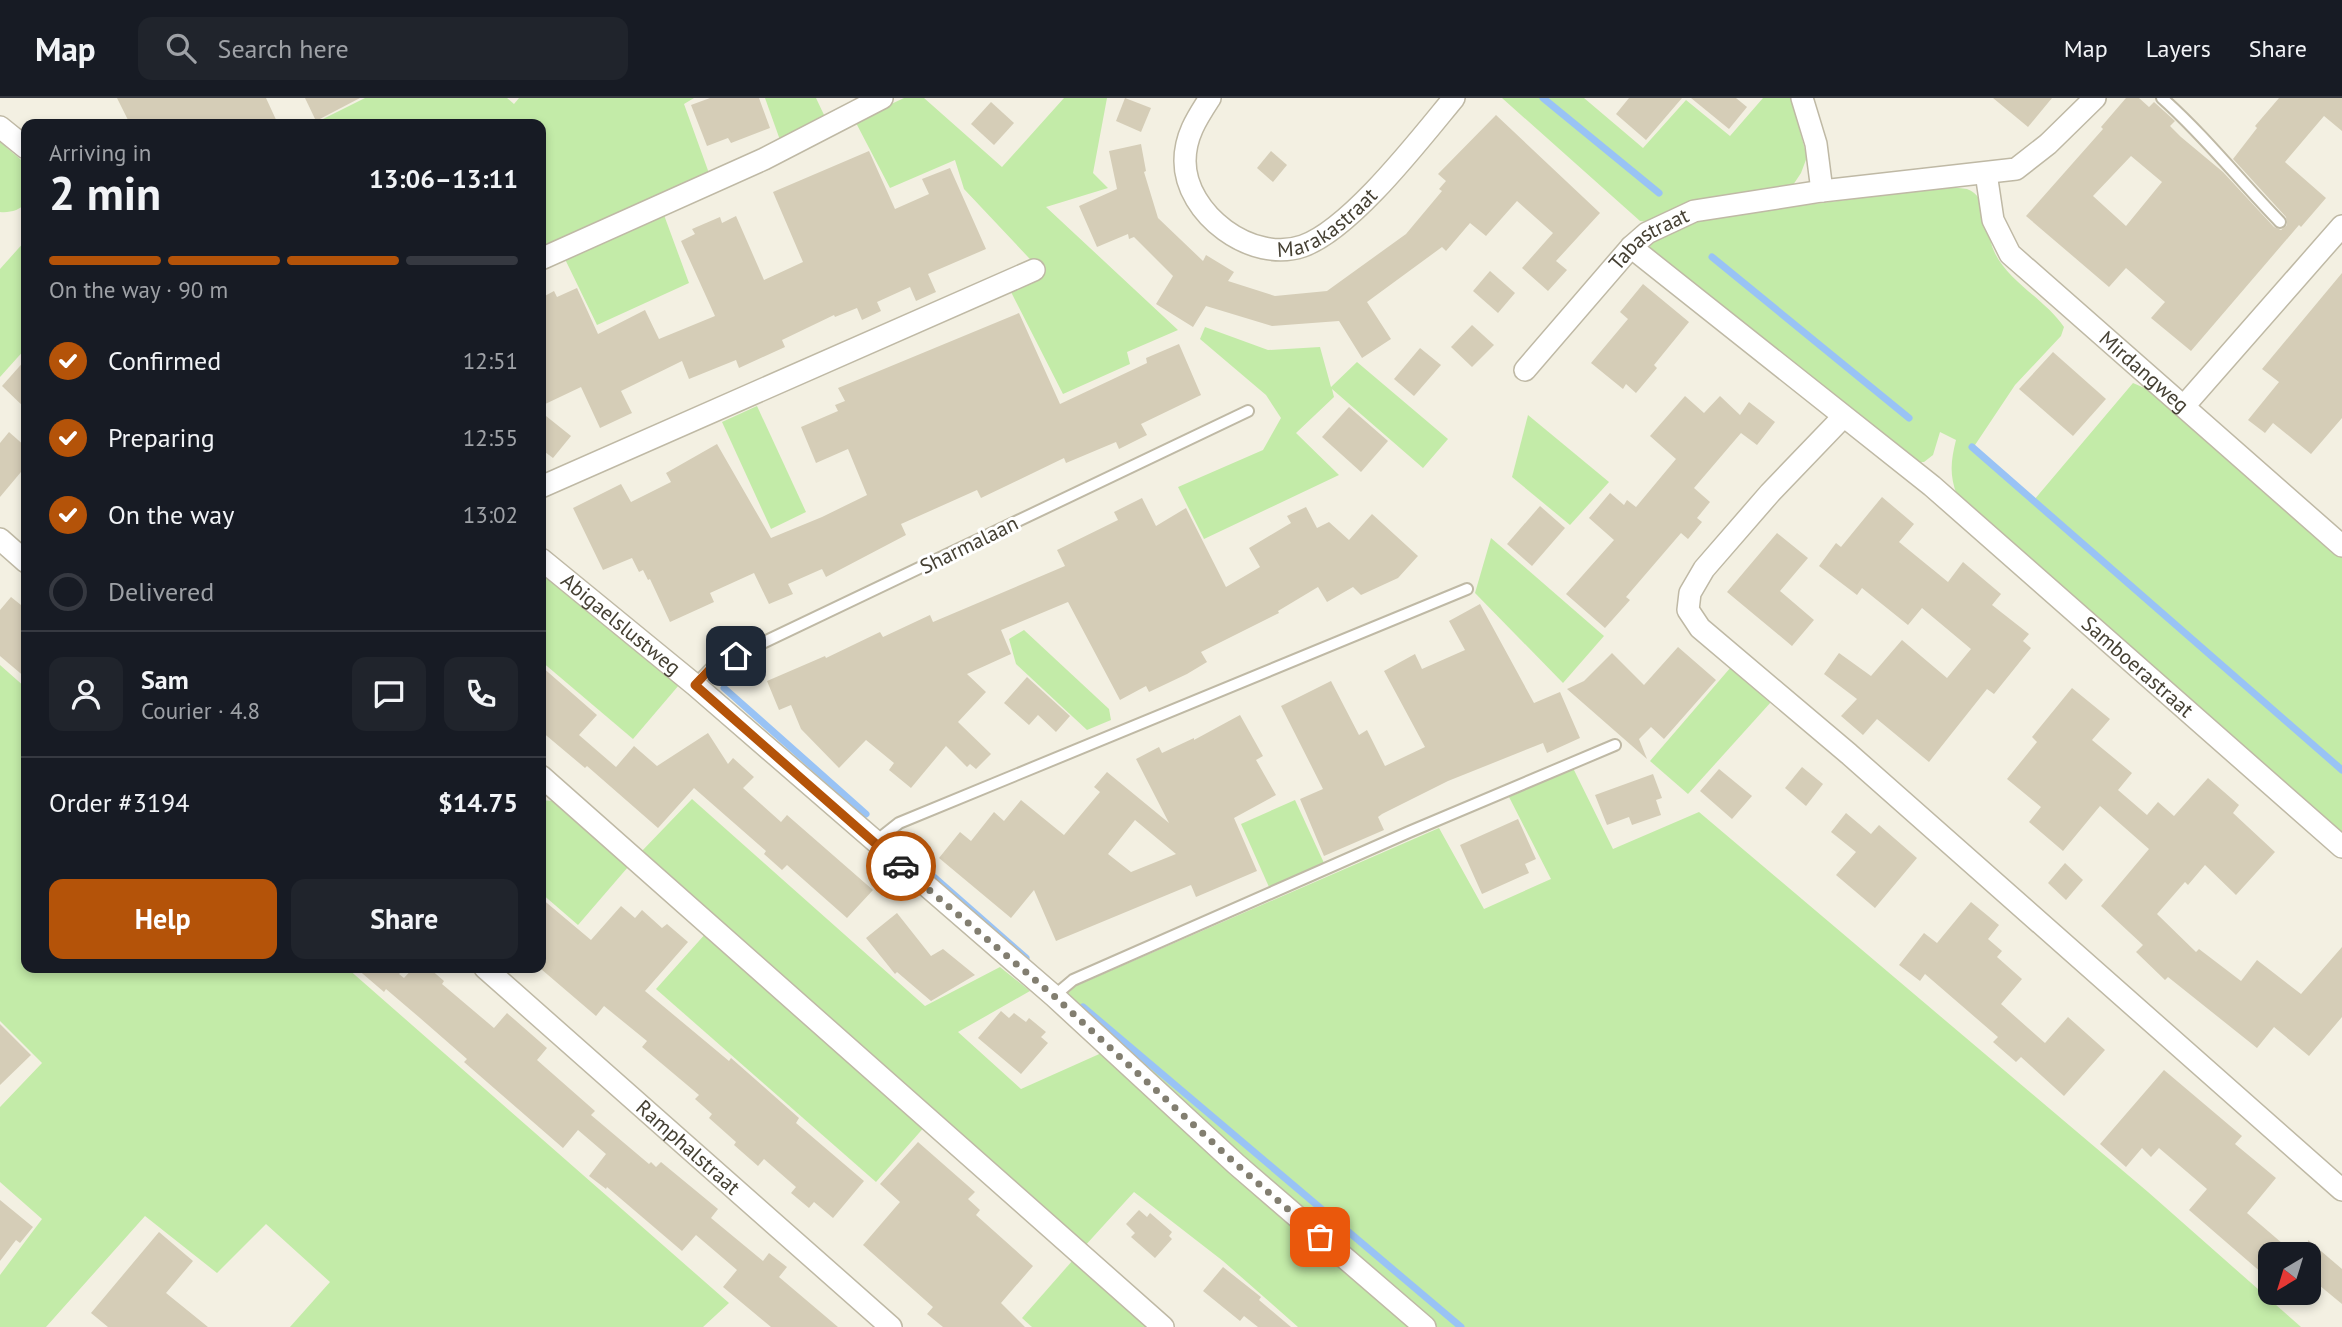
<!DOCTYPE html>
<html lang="en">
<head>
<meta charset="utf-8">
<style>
	body { margin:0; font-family:"PT Sans",sans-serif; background:#20242c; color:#f1f3f6; height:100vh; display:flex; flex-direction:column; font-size:26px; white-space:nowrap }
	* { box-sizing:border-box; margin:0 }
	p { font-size:23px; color:#9ea1a6 }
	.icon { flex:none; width:38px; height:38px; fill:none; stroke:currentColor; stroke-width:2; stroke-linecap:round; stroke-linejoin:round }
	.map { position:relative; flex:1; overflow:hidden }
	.side { position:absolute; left:21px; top:21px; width:525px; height:854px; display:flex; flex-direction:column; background:#171b24; border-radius:14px; box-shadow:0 4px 10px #0003 }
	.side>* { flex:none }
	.needle { width:46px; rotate:218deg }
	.tools { position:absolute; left:2258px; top:1144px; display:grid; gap:14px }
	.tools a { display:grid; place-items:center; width:63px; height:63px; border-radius:14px; background:#171b24; box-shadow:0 4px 10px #0003; font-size:35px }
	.pin { position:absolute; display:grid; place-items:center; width:60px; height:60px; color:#fff; margin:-30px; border-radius:14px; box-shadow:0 4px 10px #0006 }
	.courier { position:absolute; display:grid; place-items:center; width:70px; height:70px; margin:-35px; border:5px solid #b45309; border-radius:50%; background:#fff; color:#222; box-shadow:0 2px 9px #0007 }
	.head em { font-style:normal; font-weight:700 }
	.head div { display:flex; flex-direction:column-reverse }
	.head { display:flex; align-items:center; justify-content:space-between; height:119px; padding:0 28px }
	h1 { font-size:46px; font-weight:700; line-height:52px }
	.bar { display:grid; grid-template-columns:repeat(4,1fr); gap:10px 7px; align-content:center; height:84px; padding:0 28px }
	.bar i { height:9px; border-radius:5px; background:#363941 }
	.bar .current { background:#b45309 }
	.bar p { grid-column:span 4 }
	.line { display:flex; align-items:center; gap:18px; padding:0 28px; border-top:2px solid #363941 }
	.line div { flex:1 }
	.round { display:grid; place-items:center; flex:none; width:74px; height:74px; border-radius:14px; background:#20242c }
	ol { padding:0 28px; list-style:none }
	li { display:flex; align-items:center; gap:21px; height:77px }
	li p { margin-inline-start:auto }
	li .icon { padding:7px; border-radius:50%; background:#b45309; color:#fff; stroke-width:4 }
	li:last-child { color:#9ea1a6 }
	li i { width:38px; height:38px; border:4px solid #363941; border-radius:50% }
	.primary-button { display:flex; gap:14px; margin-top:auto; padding:14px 28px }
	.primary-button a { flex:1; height:80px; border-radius:14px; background:#b45309; color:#fff; font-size:28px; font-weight:700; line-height:80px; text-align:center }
	.primary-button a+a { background:#20242c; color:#f1f3f6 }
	header { display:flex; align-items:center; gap:42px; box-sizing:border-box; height:98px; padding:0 35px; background:#171b24; border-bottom:2px solid #363941 }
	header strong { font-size:33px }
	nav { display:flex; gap:38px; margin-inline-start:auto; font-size:24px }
	.search { width:490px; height:63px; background:#20242c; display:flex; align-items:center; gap:18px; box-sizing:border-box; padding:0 24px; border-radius:14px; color:#9ea1a6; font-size:26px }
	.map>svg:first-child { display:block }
	.green { fill:#c3eba8 }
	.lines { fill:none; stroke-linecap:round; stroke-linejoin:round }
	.stream { stroke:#99c3f5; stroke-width:7 }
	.building { fill:#d5cdb7; fill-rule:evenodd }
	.service-casing { stroke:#bfb9a5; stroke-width:14 }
	.minor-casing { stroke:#bfb9a5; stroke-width:24 }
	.service { stroke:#fff; stroke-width:10 }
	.minor { stroke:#fff; stroke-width:21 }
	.done { stroke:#827e70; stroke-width:7; stroke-dasharray:0 12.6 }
	.route { stroke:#b45309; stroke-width:9 }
	.labels { text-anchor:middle; stroke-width:6; stroke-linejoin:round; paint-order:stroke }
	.street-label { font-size:21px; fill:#454033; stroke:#fff }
</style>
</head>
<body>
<header>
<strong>Map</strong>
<div class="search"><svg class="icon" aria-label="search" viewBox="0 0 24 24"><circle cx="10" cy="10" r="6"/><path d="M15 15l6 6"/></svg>Search here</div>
<nav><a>Map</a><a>Layers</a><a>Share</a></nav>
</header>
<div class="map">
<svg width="2342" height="1229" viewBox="0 0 2342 1229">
	<rect width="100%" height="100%" fill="#f3f0e2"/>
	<g class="green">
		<polygon points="365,0 507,0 514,6 519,0 694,0 684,6 710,78 541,153 541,26 313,26"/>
		<polygon points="765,0 816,0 825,19 780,42"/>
		<polygon points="904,0 924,0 1002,69 1064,0 1107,0 1093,75 1108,90 1046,109 1178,232 1127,254 1130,266 1063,296 1010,192 1044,176 964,91 955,62 890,90 855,23"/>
		<polygon points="1502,0 1584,0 1643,50 1686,2 1730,38 1763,0 1791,0 1807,59 1801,75 1793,87 1648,124 1640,123"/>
		<path d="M 0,44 L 26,66 L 26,105 C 20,112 10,115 0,114 Z"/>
		<path d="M 1950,89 C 1955,90 1962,90 1967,91 C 1989,98 1986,136 1994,153 C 2007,183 2045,201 2064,229 L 2061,238 L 2015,287 L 1973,350 L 2034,402 L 2133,285 L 2156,295 L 2342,460 L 2342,737 L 1957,397 C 1949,377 1951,362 1956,342 L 1940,334 L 1933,357 L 1924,364 L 1911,364 L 1649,150 L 1654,142 L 1701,120 Z"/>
		<polygon points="664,117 689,185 597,227 563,157 644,122 646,126"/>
		<polygon points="26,142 26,250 0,279 0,171"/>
		<polygon points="1205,229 1268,252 1320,249 1331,289 1357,264 1448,341 1423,370 1332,291 1334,299 1296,335 1339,377 1204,441 1178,389 1263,352 1281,320 1266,297 1200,241"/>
		<polygon points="757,308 806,414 771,431 722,324"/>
		<polygon points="1528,317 1609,384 1570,427 1512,379"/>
		<polygon points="1491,440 1604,538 1563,585 1475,495"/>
		<polygon points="541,470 679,587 633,641 541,563"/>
		<polygon points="1024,532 1109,611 1111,622 1087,632 1016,566 1009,541"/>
		<polygon points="0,567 26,590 26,870 347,870 729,1205 703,1229 290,1229 330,1184 266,1126 217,1175 145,1118 46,1229 0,1229 0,1177 42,1121 0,1084 0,1009 42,965 0,923"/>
		<polygon points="1731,569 1771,604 1688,696 1650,663"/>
		<polygon points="1573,670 1613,751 1699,714 2148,1094 2301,1229 1436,1229 1244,1065 1064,899 1073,889 1439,730 1484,811 1551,781 1509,699"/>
		<polygon points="692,701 925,908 1000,869 1030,893 958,934 1021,991 1106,953 1416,1229 1298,1229 1223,1163 1134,1094 1083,1150 640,755"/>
		<polygon points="541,702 553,703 628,769 578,827 541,795"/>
		<polygon points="1295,702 1324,765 1269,789 1241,726"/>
		<polygon points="707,834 926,1027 876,1084 656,891"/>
		<polygon points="1073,1162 1149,1229 1032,1229 1022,1220"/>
	</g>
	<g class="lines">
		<g class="stream">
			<polyline points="1543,0 1659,95"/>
			<polyline points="1712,159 1909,320"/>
			<polyline points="1972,349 2342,672"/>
			<polyline points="724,590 866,716"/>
			<polyline points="895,745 1026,860"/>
			<polyline points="1083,909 1461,1229"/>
		</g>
	</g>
	<g class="building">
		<polygon points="117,0 266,0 278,26 130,26"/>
		<polygon points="305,0 360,0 316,23"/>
		<polygon points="710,0 759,0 770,30 731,45 728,40 707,48 691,7"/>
		<polygon points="1125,0 1151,10 1141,34 1116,23"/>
		<polygon points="1629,0 1682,0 1646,42 1616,16"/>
		<polygon points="1691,0 1736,0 1747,9 1729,31"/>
		<polygon points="1993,0 2052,0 2028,29"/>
		<path d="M 2126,0 L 2139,0 L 2149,9 L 2154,4 L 2175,23 L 2170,28 L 2181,39 L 2223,74 L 2274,129 L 2281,132 L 2287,127 L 2286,119 L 2233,61 L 2257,30 L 2255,28 L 2279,0 L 2342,0 L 2342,33 L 2324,18 L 2285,64 L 2326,100 L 2301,129 L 2299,127 L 2191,253 L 2151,220 L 2165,204 L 2126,170 L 2109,189 L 2026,118 L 2103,31 L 2101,29 ZM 2131,58 L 2162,84 L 2126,128 L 2093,98 Z"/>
		<polygon points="991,4 1014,25 994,47 971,26"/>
		<polygon points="1496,17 1600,115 1556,163 1567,172 1548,193 1522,170 1553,135 1517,103 1486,138 1470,125 1446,153 1442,149 1367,204 1391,241 1362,260 1339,223 1272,228 1206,208 1193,229 1156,206 1173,178 1134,139 1129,141 1128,136 1097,149 1079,108 1117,91 1109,53 1141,46 1146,73 1144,74 1158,120 1203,163 1206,157 1234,174 1228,183 1275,198 1327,193 1406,136 1442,93 1439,91 1446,83 1438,76"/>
		<polygon points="869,53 895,111 929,96 922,81 950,70 986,151 928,176 936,194 916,203 910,189 877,204 881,213 862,222 857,210 835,219 834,217 782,242 785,249 739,270 736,262 689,281 682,263 621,293 632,315 600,330 581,289 541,308 541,200 554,193 557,199 577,190 598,236 645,212 659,241 715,218 681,143 695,136 692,131 720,119 722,125 736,118 764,182 803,164 773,94"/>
		<polygon points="1271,53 1287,67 1273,84 1257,70"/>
		<polygon points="1490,173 1515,195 1498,215 1473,193"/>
		<polygon points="2342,175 2342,320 2311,356 2273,325 2265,335 2248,322 2279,284 2262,271"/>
		<polygon points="1643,186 1689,224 1654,267 1657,270 1636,295 1626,286 1623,291 1591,265 1628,221 1620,214"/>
		<polygon points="1019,215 1060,306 1147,265 1146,260 1179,246 1201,297 1141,326 1147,337 1119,351 1116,344 1066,365 1064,360 981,400 977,392 901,426 906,437 826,479 822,471 788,486 793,496 769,506 754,475 710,495 714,504 670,524 650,481 648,482 643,472 639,474 632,460 603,472 573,410 621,386 631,404 671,384 666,375 717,346 771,440 822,419 867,397 848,351 816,365 801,329 838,313 835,307 845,303 838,290"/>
		<polygon points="1472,227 1494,247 1472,269 1451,249"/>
		<polygon points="1420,250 1441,267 1414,298 1394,281"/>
		<polygon points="2053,254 2106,301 2073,338 2019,291"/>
		<polygon points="26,261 26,311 2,288"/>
		<polygon points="1685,298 1704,315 1720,298 1740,317 1749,304 1775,324 1757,347 1741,335 1694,390 1710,404 1697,420 1702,424 1688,441 1681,435 1626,499 1630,502 1605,530 1566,496 1614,442 1589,420 1610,395 1624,407 1627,402 1636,409 1676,361 1650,338"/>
		<polygon points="1349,309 1388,343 1361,374 1322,339"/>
		<polygon points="541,314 571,338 553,360 541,351"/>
		<polygon points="9,334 26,349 26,368 0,399 0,345"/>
		<polygon points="1882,399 1914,426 1899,444 1948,484 1963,464 2001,496 1992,507 2029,536 2023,543 2031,550 1994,596 1987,591 1929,664 1877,621 1863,637 1841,618 1857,601 1824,576 1839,555 1871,578 1902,542 1947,580 1971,551 1922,510 1908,527 1862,490 1857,497 1819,468 1836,445 1841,449"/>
		<polygon points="1142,400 1156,428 1186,410 1226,489 1260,469 1249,450 1291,425 1287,418 1306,409 1317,430 1329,424 1349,442 1372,416 1418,458 1398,480 1361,497 1353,489 1327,504 1318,489 1278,513 1279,515 1201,554 1207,564 1187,576 1149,594 1146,588 1120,602 1068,504 1001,532 1011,556 967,576 986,594 958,624 991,656 976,671 970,666 967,669 946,648 911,690 889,672 894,665 866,642 839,670 801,631 791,607 779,612 767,583 825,558 826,560 880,534 883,539 930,517 933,524 1065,468 1057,452 1118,422 1114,414"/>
		<polygon points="1540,408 1565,430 1532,468 1507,446"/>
		<polygon points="1777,435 1808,460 1780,493 1814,522 1792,548 1727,494"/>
		<polygon points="11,499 26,511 26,580 0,558 0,512"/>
		<polygon points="1480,506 1534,605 1560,594 1580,640 1547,655 1543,645 1448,683 1382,716 1378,719 1384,732 1324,758 1300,701 1323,691 1281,608 1331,583 1359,637 1367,632 1385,668 1425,649 1384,573 1415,556 1422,571 1465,552 1449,523"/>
		<polygon points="1678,549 1716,582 1664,641 1651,629 1639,641 1647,661 1567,591 1584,583 1612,555 1644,587"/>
		<polygon points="541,568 597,617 579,637 616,669 634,648 657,668 708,635 728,666 733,660 754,679 743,690 781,724 787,717 873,792 847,820 787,767 782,772 764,756 766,753 694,690 658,730 587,668 585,670 541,633"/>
		<polygon points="1027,579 1070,618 1056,634 1038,617 1029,627 1004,605"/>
		<polygon points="2072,590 2110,621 2092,642 2132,675 2118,692 2147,717 2158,704 2174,718 2208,680 2239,707 2233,715 2275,754 2236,797 2205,767 2188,787 2185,784 2157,816 2196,854 2199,851 2241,883 2257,862 2301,896 2342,849 2342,919 2309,958 2274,929 2257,950 2168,879 2165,882 2136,854 2143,847 2101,808 2149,751 2100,708 2063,753 2029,724 2041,709 2007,681 2037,644 2032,639"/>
		<path d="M 1240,617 L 1263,658 L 1256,662 L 1276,697 L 1234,720 L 1257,773 L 1196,799 L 1191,787 L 1056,843 L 1034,792 L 1011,820 L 939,760 L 960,734 L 971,743 L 994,714 L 1004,723 L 1021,702 L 1064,737 L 1100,694 L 1094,689 L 1107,674 L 1169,725 L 1136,661 L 1159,649 L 1162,655 L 1194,640 L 1194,642 ZM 1135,722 L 1176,756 L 1131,774 L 1108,756 Z"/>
		<polygon points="1802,669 1823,686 1806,708 1785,690"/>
		<polygon points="1719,671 1752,698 1732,721 1700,693"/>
		<polygon points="1653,676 1662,700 1656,702 1661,717 1632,727 1629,719 1607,727 1595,697"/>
		<polygon points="1846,715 1871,736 1879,727 1917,760 1875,810 1836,777 1856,754 1831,734"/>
		<polygon points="1518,721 1536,761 1525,766 1529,775 1482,796 1460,747"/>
		<polygon points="2065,765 2083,782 2066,802 2048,785"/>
		<polygon points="541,800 591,842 621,808 635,820 642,812 662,830 667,826 688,844 645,893 729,963 731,960 799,1020 796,1025 864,1083 833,1120 814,1104 809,1110 791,1095 796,1089 764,1061 758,1068 734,1047 736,1044 709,1020 712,1016 695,1001 699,997 642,949 647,943 604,908 596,918 541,871"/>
		<polygon points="1971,804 1999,827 1988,841 2002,853 1997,859 2022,881 2001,906 2045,945 2068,919 2105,952 2064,998 2021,959 2016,964 1993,944 1998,939 1925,876 1920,883 1899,867 1924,835 1937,845"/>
		<polygon points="897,815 931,858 943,851 975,877 931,903 897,874 895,876 866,840"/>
		<polygon points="356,870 405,870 399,876 404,880 413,870 429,870 444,883 442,886 494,930 507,915 547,950 537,962 595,1013 591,1017 649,1066 651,1064 656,1069 661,1064 718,1111 711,1120 763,1163 769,1155 787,1169 779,1179 838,1229 771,1229 723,1189 737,1172 696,1137 682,1153 607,1089 606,1091 589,1078 606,1056 578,1032 563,1050 464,964 467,961 420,920 386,891 384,894"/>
		<polygon points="1001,913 1009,920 1014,915 1026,924 1029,920 1046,934 1041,939 1048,945 1021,976 978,940"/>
		<polygon points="0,926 31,957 0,987"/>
		<polygon points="2164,972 2242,1038 2235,1046 2276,1080 2247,1115 2296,1157 2270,1157 2270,1182 2189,1112 2207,1091 2159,1050 2151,1059 2142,1050 2126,1069 2100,1046"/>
		<polygon points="918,1044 975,1094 968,1101 980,1112 976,1117 1033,1168 1001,1205 1025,1229 943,1229 927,1216 933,1209 863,1147 900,1104 880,1086"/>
		<polygon points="0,1102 33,1129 20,1145 16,1142 0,1163"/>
		<polygon points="1139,1112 1147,1119 1150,1115 1172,1134 1169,1138 1172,1141 1155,1160 1131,1139 1135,1135 1126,1126"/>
		<polygon points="159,1134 193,1163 166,1195 208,1229 108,1229 91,1215"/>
		<polygon points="2308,1142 2342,1171 2342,1206 2308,1178"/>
		<polygon points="1223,1169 1261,1199 1259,1202 1291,1229 1258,1229 1244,1218 1240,1223 1203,1193"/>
	</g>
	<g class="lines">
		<defs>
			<g id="service">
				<path d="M 2162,0 C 2205,38 2240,83 2280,124"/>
				<polyline points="695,587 712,569 1248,313"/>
				<polyline points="875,744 899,725 1467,491"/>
				<polyline points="1054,898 1073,882 1409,734 1615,647"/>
			</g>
			<g id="minor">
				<path id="s1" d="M 1210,0 C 1197,20 1185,38 1185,63 C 1185,116 1252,166 1303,148 C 1351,131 1420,41 1454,0"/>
				<polyline points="1802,0 1816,46 1822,93"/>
				<polyline points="0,29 26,50"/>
				<path id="s2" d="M 1986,75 L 1993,122 L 2010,156 L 2342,448"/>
				<path id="s3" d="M 1631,149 L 1932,388 L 2342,749"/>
				<polyline points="541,161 764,61 882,0"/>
				<path id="s4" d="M 1525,272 L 1631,149 L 1647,135 L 1694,113 L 1822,93 L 2016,71 L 2048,46 L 2095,0"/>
				<polyline points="2184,308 2342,128"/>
				<polyline points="1843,319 1770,395 1704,471 1690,495 1688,512 1700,530 1849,656 2342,1092"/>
				<polyline points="541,389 1034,172"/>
				<polyline points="0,441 26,464"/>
				<path id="s5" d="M 541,461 L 695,587 L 1054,898 L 1236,1066 L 1425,1229"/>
				<polyline points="541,678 1163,1229"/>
				<path id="s6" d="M 485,870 L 891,1229"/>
			</g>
		</defs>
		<use href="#service" class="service-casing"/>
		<use href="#minor" class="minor-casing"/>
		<use href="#service" class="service"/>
		<use href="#minor" class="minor"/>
	</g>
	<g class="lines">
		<polyline class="done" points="901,768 1054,898 1236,1066 1320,1139"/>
		<polyline class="route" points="736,558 712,569 695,587 901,768"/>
	</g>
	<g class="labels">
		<g class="street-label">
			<text dy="7" stroke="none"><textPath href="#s1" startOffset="266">Marakastraat</textPath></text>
			<text dy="7" stroke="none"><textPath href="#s4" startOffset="182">Tabastraat</textPath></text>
			<text dy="7" stroke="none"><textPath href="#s2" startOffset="264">Mirdangweg</textPath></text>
			<text transform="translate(969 447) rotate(-26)" y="7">Sharmalaan</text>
			<text dy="7" stroke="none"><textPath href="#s5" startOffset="103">Abigaelslustweg</textPath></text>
			<text dy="7" stroke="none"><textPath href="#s3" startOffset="658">Samboerastraat</textPath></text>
			<text dy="7" stroke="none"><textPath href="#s6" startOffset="271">Ramphalstraat</textPath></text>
		</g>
	</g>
</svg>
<div class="tools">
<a><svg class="needle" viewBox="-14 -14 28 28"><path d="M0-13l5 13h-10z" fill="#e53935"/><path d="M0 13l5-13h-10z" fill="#9ea1a6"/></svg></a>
</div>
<div class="pin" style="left:1320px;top:1139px;background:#ea580c"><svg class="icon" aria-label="bag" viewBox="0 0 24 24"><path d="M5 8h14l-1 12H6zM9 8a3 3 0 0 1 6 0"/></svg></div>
<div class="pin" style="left:736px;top:558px;background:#1f2937"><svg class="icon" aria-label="home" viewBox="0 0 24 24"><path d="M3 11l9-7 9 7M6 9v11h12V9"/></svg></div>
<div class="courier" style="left:901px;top:768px"><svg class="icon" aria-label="car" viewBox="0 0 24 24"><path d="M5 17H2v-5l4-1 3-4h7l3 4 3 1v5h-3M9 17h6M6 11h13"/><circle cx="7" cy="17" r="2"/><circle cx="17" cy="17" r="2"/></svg></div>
<section class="side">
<div class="head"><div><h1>2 min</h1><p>Arriving in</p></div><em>13:06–13:11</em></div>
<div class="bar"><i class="current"></i><i class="current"></i><i class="current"></i><i></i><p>On the way · 90 m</p></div>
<ol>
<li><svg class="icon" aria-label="check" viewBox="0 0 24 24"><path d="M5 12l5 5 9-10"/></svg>Confirmed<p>12:51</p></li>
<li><svg class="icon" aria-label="check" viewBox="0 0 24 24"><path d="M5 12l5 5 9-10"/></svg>Preparing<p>12:55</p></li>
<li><svg class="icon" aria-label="check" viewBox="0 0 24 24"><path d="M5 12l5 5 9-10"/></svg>On the way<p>13:02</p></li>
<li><i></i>Delivered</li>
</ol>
<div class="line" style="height:126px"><a class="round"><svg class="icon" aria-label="person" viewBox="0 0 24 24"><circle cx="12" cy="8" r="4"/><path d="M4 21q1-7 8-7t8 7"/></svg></a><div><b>Sam</b><p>Courier · 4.8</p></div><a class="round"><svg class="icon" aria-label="chat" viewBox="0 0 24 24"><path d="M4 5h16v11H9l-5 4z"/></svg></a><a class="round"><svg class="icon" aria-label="phone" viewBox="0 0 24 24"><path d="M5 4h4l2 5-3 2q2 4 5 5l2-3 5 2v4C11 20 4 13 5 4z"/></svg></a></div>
<div class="line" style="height:91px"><div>Order #3194</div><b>$14.75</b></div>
<div class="primary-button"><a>Help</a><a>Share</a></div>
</section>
</div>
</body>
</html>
